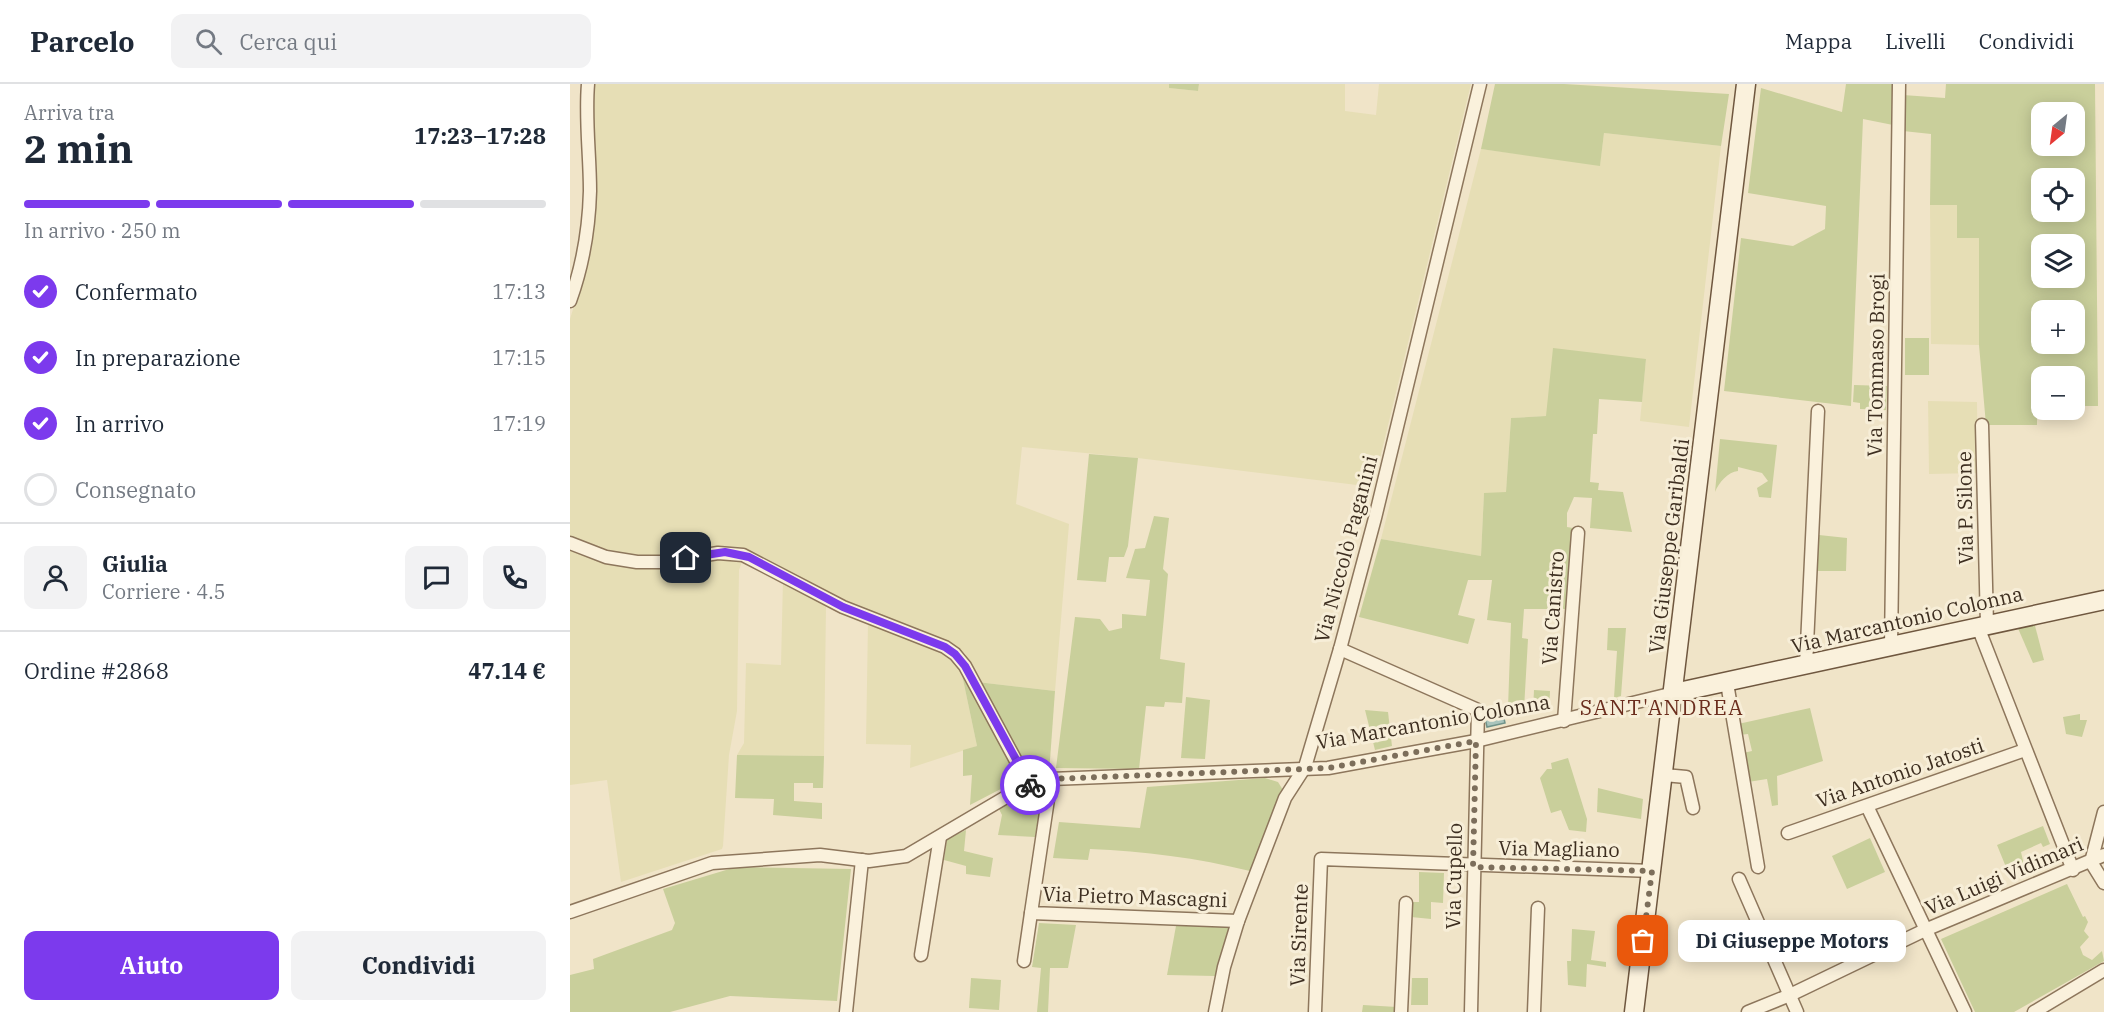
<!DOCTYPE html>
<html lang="it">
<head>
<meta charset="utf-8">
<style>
	body { margin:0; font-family:"IBM Plex Serif",serif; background:#f2f2f3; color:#1f2937; height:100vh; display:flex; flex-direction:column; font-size:22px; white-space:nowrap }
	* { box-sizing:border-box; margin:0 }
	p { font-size:20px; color:#747a83 }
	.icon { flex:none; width:33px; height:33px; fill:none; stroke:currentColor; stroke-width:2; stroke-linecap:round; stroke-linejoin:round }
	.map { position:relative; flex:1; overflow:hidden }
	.drawer { display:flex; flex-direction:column; background:#fff; width:570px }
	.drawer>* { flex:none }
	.needle { width:39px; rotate:209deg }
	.tools { position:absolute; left:1461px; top:18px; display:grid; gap:12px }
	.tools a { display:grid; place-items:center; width:54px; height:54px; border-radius:12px; background:#fff; box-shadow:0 3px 15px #0003; font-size:30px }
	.pin { position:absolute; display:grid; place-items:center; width:51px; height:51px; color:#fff; margin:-26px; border-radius:12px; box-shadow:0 3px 9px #0006 }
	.courier { position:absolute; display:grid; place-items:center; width:60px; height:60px; margin:-30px; border:4px solid #7c3aed; border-radius:50%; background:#fff; color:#222; box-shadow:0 2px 8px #0007 }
	.bubble { position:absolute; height:42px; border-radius:12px; background:#fff; box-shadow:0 3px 15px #0003; font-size:20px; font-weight:700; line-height:42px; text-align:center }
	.headline em { font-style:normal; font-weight:700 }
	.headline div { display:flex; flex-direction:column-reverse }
	.headline { display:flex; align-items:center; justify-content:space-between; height:102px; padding:0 24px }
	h1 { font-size:39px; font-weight:700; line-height:45px }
	.bar { display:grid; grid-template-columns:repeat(4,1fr); gap:9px 6px; align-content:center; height:72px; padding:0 24px }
	.bar i { height:8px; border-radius:4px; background:#e0e1e3 }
	.bar .active { background:#7c3aed }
	.bar p { grid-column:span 4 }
	.line { display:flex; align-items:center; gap:15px; padding:0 24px; border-top:2px solid #e0e1e3 }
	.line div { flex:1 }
	.round { display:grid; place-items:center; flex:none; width:63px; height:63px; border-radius:12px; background:#f2f2f3 }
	ol { padding:0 24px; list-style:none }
	li { display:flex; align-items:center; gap:18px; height:66px }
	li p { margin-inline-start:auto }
	li .icon { padding:6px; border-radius:50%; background:#7c3aed; color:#fff; stroke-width:4 }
	li:last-child { color:#747a83 }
	li i { width:33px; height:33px; border:3px solid #e0e1e3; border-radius:50% }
	.primary-button { display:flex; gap:12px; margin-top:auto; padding:12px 24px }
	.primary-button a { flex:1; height:69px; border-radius:12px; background:#7c3aed; color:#fff; font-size:24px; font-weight:700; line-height:69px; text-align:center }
	.primary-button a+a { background:#f2f2f3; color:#1f2937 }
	header { display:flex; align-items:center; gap:36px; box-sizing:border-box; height:84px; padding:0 30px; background:#fff; border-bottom:2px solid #e0e1e3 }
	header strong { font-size:28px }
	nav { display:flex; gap:33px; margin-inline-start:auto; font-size:21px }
	.search { width:420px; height:54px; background:#f2f2f3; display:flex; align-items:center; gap:15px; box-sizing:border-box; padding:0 21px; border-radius:12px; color:#747a83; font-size:22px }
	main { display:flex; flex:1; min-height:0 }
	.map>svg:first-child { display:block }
	.farmland { fill:#e6deb5 }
	.green { fill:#c9cf9b; fill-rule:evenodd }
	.water { fill:#a9c4bc; stroke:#6f938a; stroke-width:1.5 }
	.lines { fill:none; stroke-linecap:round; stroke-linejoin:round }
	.street-casing { stroke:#8d765c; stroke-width:15 }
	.secondary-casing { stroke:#6f573f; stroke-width:21 }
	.street { stroke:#faf1dc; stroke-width:12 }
	.secondary { stroke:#faf1dc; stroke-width:18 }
	.done { stroke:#7c6e5b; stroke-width:6; stroke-dasharray:0 10.8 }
	.route { stroke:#7c3aed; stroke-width:8 }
	.labels { text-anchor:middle; stroke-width:6; stroke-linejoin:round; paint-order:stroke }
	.street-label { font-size:20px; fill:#3d2e20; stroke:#f7eed8 }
	.neighbourhood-label { font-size:21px; letter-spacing:1.5px; fill:#6b2e1e; stroke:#f7eed8 }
</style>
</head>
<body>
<header>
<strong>Parcelo</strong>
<div class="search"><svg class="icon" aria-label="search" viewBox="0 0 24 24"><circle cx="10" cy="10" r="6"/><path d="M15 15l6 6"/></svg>Cerca qui</div>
<nav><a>Mappa</a><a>Livelli</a><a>Condividi</a></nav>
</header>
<main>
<section class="drawer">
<div class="headline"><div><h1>2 min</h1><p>Arriva tra</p></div><em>17:23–17:28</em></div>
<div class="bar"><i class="active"></i><i class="active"></i><i class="active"></i><i></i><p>In arrivo · 250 m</p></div>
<ol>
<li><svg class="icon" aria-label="check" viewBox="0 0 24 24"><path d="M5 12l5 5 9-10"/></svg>Confermato<p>17:13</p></li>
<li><svg class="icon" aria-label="check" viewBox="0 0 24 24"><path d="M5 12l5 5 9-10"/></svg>In preparazione<p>17:15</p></li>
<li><svg class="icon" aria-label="check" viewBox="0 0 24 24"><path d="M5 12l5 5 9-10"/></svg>In arrivo<p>17:19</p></li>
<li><i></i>Consegnato</li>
</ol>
<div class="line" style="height:108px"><a class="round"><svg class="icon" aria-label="person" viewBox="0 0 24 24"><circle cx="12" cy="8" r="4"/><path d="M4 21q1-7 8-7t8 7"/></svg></a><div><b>Giulia</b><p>Corriere · 4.5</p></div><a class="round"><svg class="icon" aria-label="chat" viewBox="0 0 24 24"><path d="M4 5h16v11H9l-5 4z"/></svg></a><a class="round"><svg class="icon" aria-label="phone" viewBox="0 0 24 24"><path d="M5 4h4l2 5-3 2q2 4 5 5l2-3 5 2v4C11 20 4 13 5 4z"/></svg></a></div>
<div class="line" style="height:78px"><div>Ordine #2868</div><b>47.14 €</b></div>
<div class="primary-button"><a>Aiuto</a><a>Condividi</a></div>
</section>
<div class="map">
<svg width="1534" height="928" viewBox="0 0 1534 928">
	<rect width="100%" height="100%" fill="#f0e4c8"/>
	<g class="farmland">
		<polygon points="23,0 599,0 599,4 628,7 629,0 775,0 775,27 806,31 809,0 901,0 803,403 568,374 452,363 446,420 499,440 485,607 407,598 395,569 362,552 311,536 168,466 139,464 99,474 67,476 35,470 0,455 0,235 21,167 25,121"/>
		<polygon points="1034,49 1151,62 1119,343 1070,337 1076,275 976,332 941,334 936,409 914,409 911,472 811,455 911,65 1030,81"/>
		<polygon points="1360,121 1387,121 1409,154 1409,261 1361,260"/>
		<polygon points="1358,317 1407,318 1408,389 1359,390"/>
		<polygon points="0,462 36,477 170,472 172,478 169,486 167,627 159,671 153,762 152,765 51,798 37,696 0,701"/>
		<polygon points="213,495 254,517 256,523 254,672 167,671 174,659 176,579 211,581"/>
		<polygon points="298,538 376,567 390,581 407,662 340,684 341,661 296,660"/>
	</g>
	<g class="green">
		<polygon points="599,0 629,0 628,7 599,4"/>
		<polygon points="925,0 994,0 1159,10 1151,62 1034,49 1030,82 911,65"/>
		<polygon points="1276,0 1324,0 1323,41 1293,35 1281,322 1154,307 1171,154 1223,162 1255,145 1256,122 1178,109 1191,4 1272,28"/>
		<path d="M 1376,0 L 1525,0 L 1528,322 L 1505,322 L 1504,292 L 1472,292 L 1471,324 L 1467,324 L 1467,341 L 1416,341 L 1409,261 L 1409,154 L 1387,154 L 1387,121 L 1360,121 L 1361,50 L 1333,47 L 1333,11 L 1375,14 ZM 1472,28 L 1504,28 L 1504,62 L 1472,62 ZM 1472,94 L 1504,94 L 1504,128 L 1472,128 ZM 1472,160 L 1504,160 L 1504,194 L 1472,194 ZM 1472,226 L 1504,226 L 1504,260 L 1472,260 Z"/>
		<rect x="1335" y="254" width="24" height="37"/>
		<polygon points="983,264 1076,275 1072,318 1029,315 1027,350 1023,350 1020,398 1029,399 1028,406 1053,408 1062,448 1020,444 1022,414 1004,413 997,429 997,443 1003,444 997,525 954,525 952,554 958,555 954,625 938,624 941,539 917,536 922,496 898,496 888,531 905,535 898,560 789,533 811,455 911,472 914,409 936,408 941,334 976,332"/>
		<polygon points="1284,301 1317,302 1316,326 1290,325 1290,319 1283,318"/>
		<path d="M 1150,355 L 1207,361 L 1201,414 L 1189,413 L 1187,404 L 1198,397 L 1192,389 L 1168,383 L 1168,387 C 1158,388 1149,398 1145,408 Z"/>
		<polygon points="519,370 568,374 558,462 554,473 539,473 536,498 507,496"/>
		<polygon points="584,432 599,434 593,485 598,490 590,575 615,579 612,619 595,618 594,623 576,622 569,685 486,684 505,533 530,535 539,547 552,544 552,530 576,532 580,496 556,494 565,465 575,464"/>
		<polygon points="1249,451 1277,454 1276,487 1247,487"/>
		<polygon points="1464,538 1474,576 1463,579 1447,542"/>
		<polygon points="1038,544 1056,544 1051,612 1044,614 1047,567 1037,566"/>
		<polygon points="390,581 450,695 400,721 402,691 393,692 393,666 407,662"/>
		<polygon points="407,598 485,607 479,690 459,691"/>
		<polygon points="964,606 980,607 979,628 963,626"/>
		<polygon points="616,613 640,616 635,675 611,674"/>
		<polygon points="1240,624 1253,677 1207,692 1208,721 1202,722 1197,695 1178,698 1173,669 1182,667 1178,650 1169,651 1168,640"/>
		<polygon points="795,626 818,628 822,662 805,666"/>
		<polygon points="1510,630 1510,636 1517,636 1512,653 1496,650 1493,633"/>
		<polygon points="167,671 254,672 253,704 243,704 243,699 224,699 224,717 252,719 252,735 203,731 204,715 165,714"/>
		<polygon points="998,674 1017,735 1016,748 999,746 991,726 981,729 970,694 977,685 982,685 981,679"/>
		<path d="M 695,694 L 708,698 L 713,706 L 680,787 C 627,774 574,767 520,765 L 518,776 L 483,774 L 489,738 L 570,744 L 577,703 Z"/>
		<polygon points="1028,704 1073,715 1071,735 1027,728"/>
		<polygon points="473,708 465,753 428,751 432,731 429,725 449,714"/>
		<polygon points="1473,742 1480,760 1473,763 1471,759 1451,768 1454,781 1438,788 1427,761"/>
		<polygon points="396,746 394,767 423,774 420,793 396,790 396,782 374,776 377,755"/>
		<polygon points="1300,754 1315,788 1277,805 1262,772"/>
		<polygon points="166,783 281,785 267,917 160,912 100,928 0,928 0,891 24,885 23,875 102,846 105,839 93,805"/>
		<polygon points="849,788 874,789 873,819 861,818 861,835 841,833 841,818 849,818"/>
		<polygon points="1497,800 1513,833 1515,832 1518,838 1514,847 1519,853 1510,863 1513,871 1522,876 1532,867 1534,877 1444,928 1405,928 1371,855"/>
		<polygon points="469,839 506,841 498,884 480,884 478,928 467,928 471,884 462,883"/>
		<polygon points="606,842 659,842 645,892 597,891"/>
		<polygon points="1145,842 1157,866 1125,875 1118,864 1130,847"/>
		<polygon points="1002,845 1025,847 1021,876 1036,878 1036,883 1017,880 1016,903 998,901 997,877 1001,877"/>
		<polygon points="401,894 431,896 429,926 399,924"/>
		<polygon points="842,894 858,894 858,921 841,921"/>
		<polygon points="793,921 827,923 827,928 792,928"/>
	</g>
	<polygon class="water" points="933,630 935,639 917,643 915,634"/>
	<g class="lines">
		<defs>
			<g id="street">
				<path d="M 0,217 C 13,181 19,145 20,107 C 20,71 15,36 18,0"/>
				<polyline points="1412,341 1417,541"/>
				<polyline points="0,459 36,473 67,478 92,478 148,469 173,471 273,523 375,563 385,570 395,582 459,701"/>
				<polyline points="1408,543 1503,786"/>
				<polyline points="1321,562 1329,0"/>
				<polyline points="770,565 908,626 901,928"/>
				<polyline points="1236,582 1248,327"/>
				<polyline points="1157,599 1188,783"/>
				<polyline points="994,637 1008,449"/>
				<polyline points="1094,691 1116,693 1123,724"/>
				<polyline points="481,695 461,829 668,837"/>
				<polyline points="1297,722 1395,928"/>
				<polyline points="1534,728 1521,778 1534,799"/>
				<polyline points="1218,749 1455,666"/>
				<polyline points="1169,795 1227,928"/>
				<polyline points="0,828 142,779 250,771 299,777 336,772 448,706 481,695 758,684 906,657 1104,609"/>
				<polyline points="351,871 370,753"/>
				<polyline points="454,877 461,829"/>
				<polyline points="276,928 292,776"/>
				<polyline points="645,928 654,883 668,837 715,714 735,683 770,565 805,434 910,0"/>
				<polyline points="745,928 751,775 1082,787"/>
				<polyline points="831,928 836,819"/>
				<polyline points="964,928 968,824"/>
				<polyline points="1178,928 1220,911 1355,846 1534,771"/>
				<polyline points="1464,928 1534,886"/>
			</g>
			<g id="secondary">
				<polyline points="1104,609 1534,516"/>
				<polyline points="1064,928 1176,0"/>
			</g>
		</defs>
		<use href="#street" class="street-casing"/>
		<use href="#secondary" class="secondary-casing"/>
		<use href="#street" class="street"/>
		<use href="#secondary" class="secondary"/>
	</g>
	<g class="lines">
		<polyline class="done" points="460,701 481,695 758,684 906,657 903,783 1082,787 1073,857"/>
		<polyline class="route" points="116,474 155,468 179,473 273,523 375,563 385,570 395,582 460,701"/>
	</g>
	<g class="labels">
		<g class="street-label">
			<text transform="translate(1306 281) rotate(-89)" y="7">Via Tommaso Brogi</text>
			<text transform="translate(1395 424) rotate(-91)" y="7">Via P. Silone</text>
			<text transform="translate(1099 462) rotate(-83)" y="7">Via Giuseppe Garibaldi</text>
			<text transform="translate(776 465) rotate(-75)" y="7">Via Niccolò Paganini</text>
			<text transform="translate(983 524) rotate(-86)" y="7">Via Canistro</text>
			<text transform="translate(1337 536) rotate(-13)" y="7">Via Marcantonio Colonna</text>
			<text transform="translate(863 638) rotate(-10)" y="7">Via Marcantonio Colonna</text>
			<text transform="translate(1330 689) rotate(-19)" y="7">Via Antonio Jatosti</text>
			<text transform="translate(989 765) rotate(1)" y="7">Via Magliano</text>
			<text transform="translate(884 792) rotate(-89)" y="7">Via Cupello</text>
			<text transform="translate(1434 792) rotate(-23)" y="7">Via Luigi Vidimari</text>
			<text transform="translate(565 813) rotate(2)" y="7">Via Pietro Mascagni</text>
			<text transform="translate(729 851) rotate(-88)" y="7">Via Sirente</text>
		</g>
		<g class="neighbourhood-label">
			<text x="1092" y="631">SANT'ANDREA</text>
		</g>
	</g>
</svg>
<div class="tools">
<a><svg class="needle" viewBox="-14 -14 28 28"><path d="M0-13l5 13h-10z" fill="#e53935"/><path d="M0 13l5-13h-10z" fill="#747a83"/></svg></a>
<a><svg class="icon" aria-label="locate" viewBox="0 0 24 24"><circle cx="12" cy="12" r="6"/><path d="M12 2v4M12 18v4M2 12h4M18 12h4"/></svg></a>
<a><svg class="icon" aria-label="layers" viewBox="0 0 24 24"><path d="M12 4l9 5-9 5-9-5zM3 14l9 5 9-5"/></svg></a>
<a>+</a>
<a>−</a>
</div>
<div class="pin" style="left:1073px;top:857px;background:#ea580c"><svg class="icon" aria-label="bag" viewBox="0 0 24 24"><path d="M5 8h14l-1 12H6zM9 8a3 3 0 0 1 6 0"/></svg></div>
<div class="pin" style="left:116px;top:474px;background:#1f2937"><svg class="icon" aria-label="home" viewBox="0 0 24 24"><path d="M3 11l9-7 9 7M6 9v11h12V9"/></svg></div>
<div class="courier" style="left:460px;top:701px"><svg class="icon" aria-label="bike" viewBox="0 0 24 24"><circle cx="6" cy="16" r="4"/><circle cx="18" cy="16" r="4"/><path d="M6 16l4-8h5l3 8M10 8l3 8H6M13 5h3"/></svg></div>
<div class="bubble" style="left:1108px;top:836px;width:228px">Di Giuseppe Motors</div>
</div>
</main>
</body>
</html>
